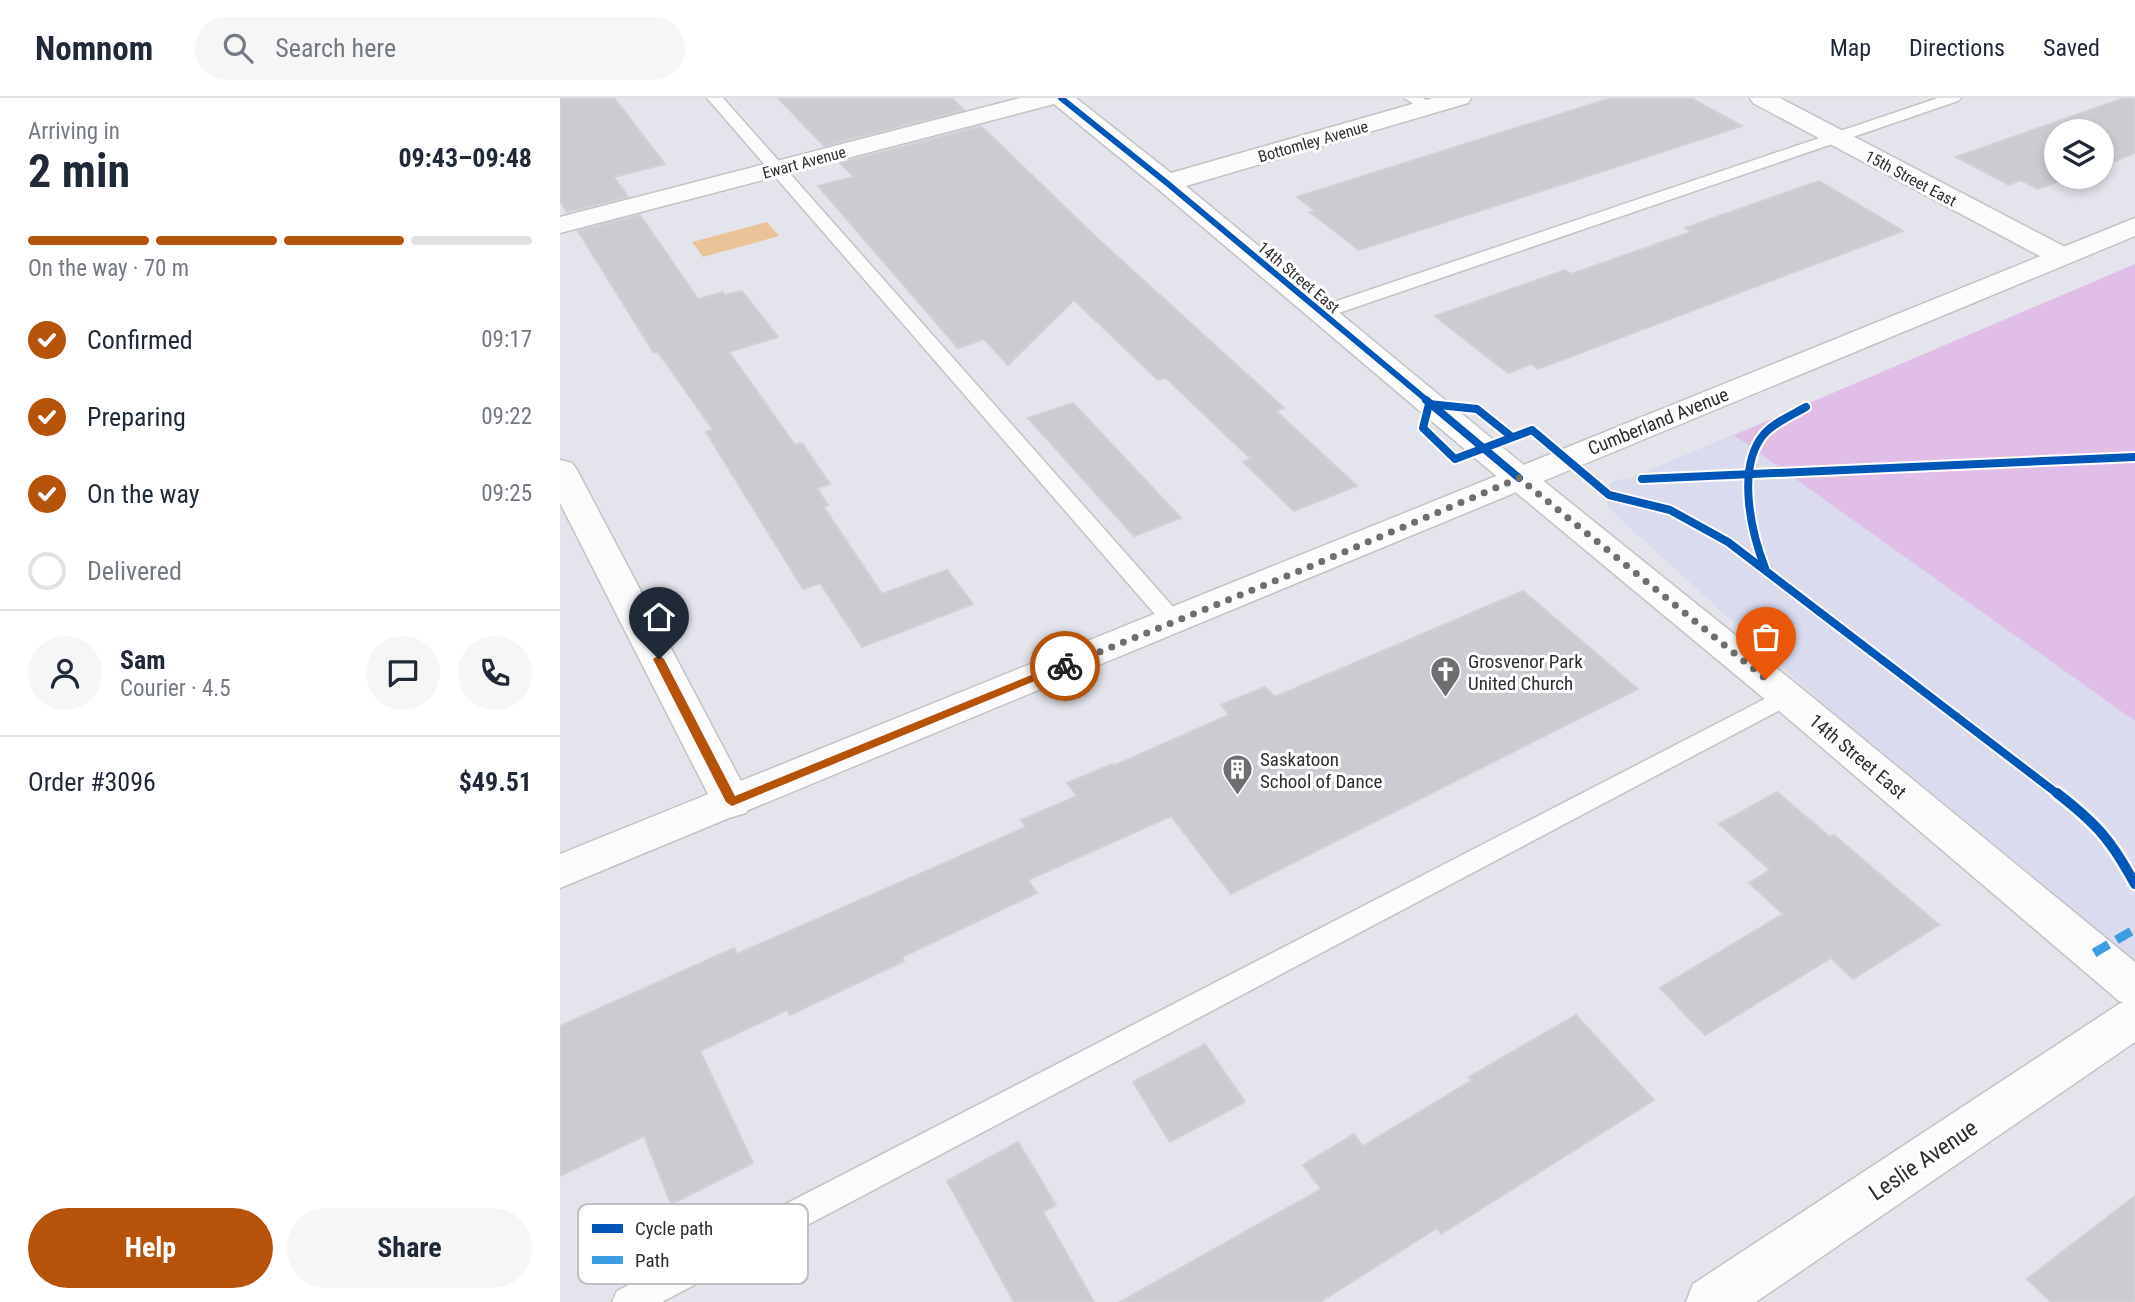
<!DOCTYPE html>
<html lang="en">
<head>
<meta charset="utf-8">
<style>
	body { margin:0; font-family:"Roboto Condensed",sans-serif; background:#f6f6f7; color:#1f2937; height:100vh; display:flex; flex-direction:column; font-size:26px; white-space:nowrap }
	* { box-sizing:border-box; margin:0 }
	p { font-size:23px; color:#747a83 }
	.icon { flex:none; width:38px; height:38px; fill:none; stroke:currentColor; stroke-width:2; stroke-linecap:round; stroke-linejoin:round }
	.map { position:relative; flex:1; overflow:hidden }
	.sheet { display:flex; flex-direction:column; background:#fff; width:560px }
	.sheet>* { flex:none }
	.fabs { position:absolute; left:1484px; top:21px; display:grid; gap:14px }
	.fabs a { display:grid; place-items:center; width:70px; height:70px; border-radius:50%; background:#fff; box-shadow:0 4px 10px #0003; font-size:35px }
	.pin { position:absolute; display:grid; place-items:center; width:60px; height:60px; color:#fff; margin:-72px -30px; border-radius:50% 50% 50% 0; rotate:-45deg; box-shadow:0 0 7px #0007 }
	.pin .icon { rotate:45deg }
	.courier { position:absolute; display:grid; place-items:center; width:70px; height:70px; margin:-35px; border:5px solid #b45309; border-radius:50%; background:#fff; color:#222; box-shadow:0 2px 9px #0007 }
	.head em { font-style:normal; font-weight:700 }
	.head div { display:flex; flex-direction:column-reverse }
	.head { display:flex; align-items:center; justify-content:space-between; height:119px; padding:0 28px }
	h1 { font-size:46px; font-weight:700; line-height:52px }
	.bar { display:grid; grid-template-columns:repeat(4,1fr); gap:10px 7px; align-content:center; height:84px; padding:0 28px }
	.bar i { height:9px; border-radius:5px; background:#e0e1e3 }
	.bar .selected { background:#b45309 }
	.bar p { grid-column:span 4 }
	.line { display:flex; align-items:center; gap:18px; padding:0 28px; border-top:2px solid #e0e1e3 }
	.line div { flex:1 }
	.round { display:grid; place-items:center; flex:none; width:74px; height:74px; border-radius:37px; background:#f6f6f7 }
	ol { padding:0 28px; list-style:none }
	li { display:flex; align-items:center; gap:21px; height:77px }
	li p { margin-inline-start:auto }
	li .icon { padding:7px; border-radius:50%; background:#b45309; color:#fff; stroke-width:4 }
	li:last-child { color:#747a83 }
	li i { width:38px; height:38px; border:4px solid #e0e1e3; border-radius:50% }
	.button { display:flex; gap:14px; margin-top:auto; padding:14px 28px }
	.button a { flex:1; height:80px; border-radius:42px; background:#b45309; color:#fff; font-size:28px; font-weight:700; line-height:80px; text-align:center }
	.button a+a { background:#f6f6f7; color:#1f2937 }
	header { display:flex; align-items:center; gap:42px; box-sizing:border-box; height:98px; padding:0 35px; background:#fff; border-bottom:2px solid #e0e1e3 }
	header strong { font-size:33px }
	nav { display:flex; gap:38px; margin-inline-start:auto; font-size:24px }
	.search { width:490px; height:63px; background:#f6f6f7; display:flex; align-items:center; gap:18px; box-sizing:border-box; padding:0 24px; border-radius:38px; color:#747a83; font-size:26px }
	main { display:flex; flex:1; min-height:0 }
	.map>svg:first-child { display:block }
	.education { fill:#dadbee }
	.green { fill:#e1bee8 }
	.water { fill:#ebc399 }
	.building { fill:#cbccd2; stroke:#d0d1d7; stroke-width:2 }
	.lines { fill:none; stroke-linecap:round; stroke-linejoin:round }
	.service-casing { stroke:#c3c3c4; stroke-width:3 }
	.minor-casing { stroke:#c3c3c4; stroke-width:3 }
	.tertiary-casing { stroke:#c3c3c4; stroke-width:3 }
	.secondary-casing { stroke:#c3c3c4; stroke-width:3 }
	.service { fill:#fbfbfc; fill-rule:evenodd }
	.minor { fill:#fbfbfc; fill-rule:evenodd }
	.tertiary { fill:#fbfbfc; fill-rule:evenodd }
	.secondary { fill:#fbfbfc; fill-rule:evenodd }
	.quiet { stroke:#3d9de1; stroke-width:9; stroke-dasharray:17 9; stroke-linecap:butt }
	.cycleway-far2-casing { stroke:#fff; stroke-width:10 }
	.cycleway-far1-casing { stroke:#fff; stroke-width:12 }
	.cycleway-casing { stroke:#fff; stroke-width:15 }
	.cycleway-far2 { stroke:#0057b8; stroke-width:6 }
	.cycleway-far1 { stroke:#0057b8; stroke-width:8 }
	.cycleway { stroke:#0057b8; stroke-width:10 }
	.route { fill:#b45309 }
	.done { stroke:#6e6e70; stroke-width:7; stroke-dasharray:0 12.6 }
	.labels { text-anchor:middle; stroke-width:6; stroke-linejoin:round; paint-order:stroke }
	.far-street-label { font-size:16px; fill:#2e2e2e; stroke:#fff }
	.street-label { font-size:19px; fill:#2e2e2e; stroke:#fff }
	.poi-label { font-size:19px; fill:#2e2e2e; stroke:#fff; text-anchor:start }
	.near-street-label { font-size:23px; fill:#2e2e2e; stroke:#fff }
	.key { fill:#fff; stroke:#c0c0c0; stroke-width:2 }
	.key-label { font-size:19px; fill:#2e2e2e }
</style>
</head>
<body>
<header>
<strong>Nomnom</strong>
<div class="search"><svg class="icon" aria-label="search" viewBox="0 0 24 24"><circle cx="10" cy="10" r="6"/><path d="M15 15l6 6"/></svg>Search here</div>
<nav><a>Map</a><a>Directions</a><a>Saved</a></nav>
</header>
<main>
<section class="sheet">
<div class="head"><div><h1>2 min</h1><p>Arriving in</p></div><em>09:43–09:48</em></div>
<div class="bar"><i class="selected"></i><i class="selected"></i><i class="selected"></i><i></i><p>On the way · 70 m</p></div>
<ol>
<li><svg class="icon" aria-label="check" viewBox="0 0 24 24"><path d="M5 12l5 5 9-10"/></svg>Confirmed<p>09:17</p></li>
<li><svg class="icon" aria-label="check" viewBox="0 0 24 24"><path d="M5 12l5 5 9-10"/></svg>Preparing<p>09:22</p></li>
<li><svg class="icon" aria-label="check" viewBox="0 0 24 24"><path d="M5 12l5 5 9-10"/></svg>On the way<p>09:25</p></li>
<li><i></i>Delivered</li>
</ol>
<div class="line" style="height:126px"><a class="round"><svg class="icon" aria-label="person" viewBox="0 0 24 24"><circle cx="12" cy="8" r="4"/><path d="M4 21q1-7 8-7t8 7"/></svg></a><div><b>Sam</b><p>Courier · 4.5</p></div><a class="round"><svg class="icon" aria-label="chat" viewBox="0 0 24 24"><path d="M4 5h16v11H9l-5 4z"/></svg></a><a class="round"><svg class="icon" aria-label="phone" viewBox="0 0 24 24"><path d="M5 4h4l2 5-3 2q2 4 5 5l2-3 5 2v4C11 20 4 13 5 4z"/></svg></a></div>
<div class="line" style="height:91px"><div>Order #3096</div><b>$49.51</b></div>
<div class="button"><a>Help</a><a>Share</a></div>
</section>
<div class="map">
<svg width="1575" height="1204" viewBox="0 0 1575 1204">
	<rect width="100%" height="100%" fill="#e4e5ec"/>
	<polygon class="education" points="1575,178 1575,890 1059,420 1048,407 1043,394 1053,383 1073,379 1208,322 1248,316"/>
	<polygon class="green" points="1575,166 1575,623 1174,337"/>
	<polygon class="water" points="207,124 219,138 143,159 132,144"/>
	<g class="building">
		<polygon points="0,0 54,0 105,66 54,79 68,99 7,114 0,103"/>
		<polygon points="218,0 392,0 404,12 264,48"/>
		<polygon points="1051,0 1131,0 1182,28 799,152 750,114 755,113 737,99"/>
		<polygon points="1564,0 1575,0 1575,55 1542,68 1542,33 1496,33 1496,79 1511,79 1478,91 1461,82 1449,87 1396,59"/>
		<polygon points="421,28 537,140 724,310 716,313 797,388 734,413 683,364 691,361 606,280 598,282 514,202 448,267 424,241 398,250 258,88 294,79 280,65"/>
		<polygon points="1259,83 1343,133 978,271 971,266 948,275 875,218 1005,172 1011,176 1131,134 1125,130"/>
		<polygon points="80,117 138,201 163,194 165,197 182,193 218,239 169,254 235,347 242,345 270,386 257,390 268,407 263,408 322,496 387,472 413,506 302,549 260,485 243,491 146,334 153,332 98,254 94,255 18,133"/>
		<polygon points="513,305 621,420 574,438 468,320"/>
		<polygon points="963,493 1078,591 671,796 611,718 468,782 477,795 342,859 344,863 230,917 227,912 140,953 193,1065 111,1106 84,1038 0,1078 0,928 174,850 177,856 466,729 461,722 517,698 507,685 552,666 553,668 669,617 661,607 705,589 715,599"/>
		<polygon points="1217,694 1270,739 1274,737 1379,827 1293,881 1271,860 1145,937 1100,890 1223,816 1189,785 1210,772 1159,726"/>
		<polygon points="1016,917 1094,1002 881,1136 877,1130 760,1204 560,1204 761,1091 743,1067 794,1036 803,1048 912,982 909,979"/>
		<polygon points="645,946 685,1004 610,1044 573,984"/>
		<polygon points="458,1044 496,1107 483,1114 534,1204 454,1204 387,1083"/>
		<polygon points="1575,1098 1575,1204 1491,1204 1467,1181"/>
	</g>
	<g class="lines">
		<defs>
			<g id="service">
				<polygon points="147,0 163,0 622,519 626,524 622,529 614,532 606,529"/>
				<polygon points="844,0 863,0 875,9 867,14"/>
				<polygon points="1378,0 1401,0 1398,3 767,219 760,221 751,215 753,211"/>
				<polygon points="1226,590 1235,592 1238,598 1235,604 102,1204 52,1204 57,1193"/>
			</g>
			<g id="minor">
				<polygon points="460,0 516,0 611,75 873,0 911,0 908,5 626,88 971,373 976,380 971,387 959,390 947,387 598,91 494,6 0,135 0,119"/>
				<polygon points="1190,0 1220,0 1511,152 1515,158 1511,164 1501,166 1491,164 1193,5"/>
				<polygon points="0,362 12,365 17,372 192,704 186,715 172,719 158,715 152,704 0,405"/>
				<polygon points="1575,900 1575,944 1196,1204 1126,1204 1133,1186 1559,906"/>
			</g>
			<polygon id="tertiary" points="959,370 971,373 1240,589 1575,864 1575,909 1559,903 1212,607 947,387 942,380 947,373"/>
			<polygon id="secondary" points="1575,120 1575,138 0,790 0,756"/>
		</defs>
		<use href="#service" class="service-casing"/>
		<use href="#minor" class="minor-casing"/>
		<use href="#tertiary" class="tertiary-casing"/>
		<use href="#secondary" class="secondary-casing"/>
		<use href="#service" class="service"/>
		<use href="#minor" class="minor"/>
		<use href="#tertiary" class="tertiary"/>
		<use href="#secondary" class="secondary"/>
		<polyline class="quiet" points="1534,855 1575,831"/>
		<defs>
			<polyline id="cycleway-far2" points="501,0 607,85 869,304"/>
			<g id="cycleway-far1">
				<polyline points="866,302 959,380"/>
				<polyline points="952,339 917,311 869,306 863,330 895,361 972,332 1049,397 1110,412 1168,444 1499,697"/>
				<polyline points="1082,381 1575,359"/>
				<path d="M 1205,470 C 1191,434 1176,369 1204,336 C 1215,324 1232,317 1246,309"/>
			</g>
			<path id="cycleway" d="M 1497,695 C 1537,726 1551,742 1575,786"/>
		</defs>
		<use href="#cycleway-far2" class="cycleway-far2-casing"/>
		<use href="#cycleway-far1" class="cycleway-far1-casing"/>
		<use href="#cycleway" class="cycleway-casing"/>
		<use href="#cycleway-far2" class="cycleway-far2"/>
		<use href="#cycleway-far1" class="cycleway-far1"/>
		<use href="#cycleway" class="cycleway"/>
	</g>
	<polygon class="route" points="99,557 104,561 175,698 501,565 505,564 511,568 172,708 166,704 93,561"/>
	<g class="lines">
		<polyline class="done" points="505,568 737,474 959,380 1206,581"/>
	</g>
	<defs>
		<symbol id="church-pin" viewBox="-11 -11 22 30"><path d="M0 17L-7.5 6A9.5 9.5 0 1 1 7.5 6Z" fill="#6e6e70" stroke="#fff"/><path d="M-1.2-6h2.4v3.5h3.3v2.4h-3.3V6h-2.4V-.1h-3.3v-2.4h3.3Z" fill="#fff"/></symbol>
		<symbol id="building-pin" viewBox="-11 -11 22 30"><path d="M0 17L-7.5 6A9.5 9.5 0 1 1 7.5 6Z" fill="#6e6e70" stroke="#fff"/><path d="M-4-6H4V6H1V3H-1V6H-4ZM-2.5-4.3h1.7v1.8h-1.7ZM.8-4.3h1.7v1.8H.8ZM-2.5-1h1.7V.8h-1.7ZM.8-1h1.7V.8H.8Z" fill="#fff"/></symbol>
	</defs>
	<g fill-rule="evenodd">
		<use href="#church-pin" x="868" y="556" width="35" height="47"/>
		<use href="#building-pin" x="660" y="654" width="35" height="47"/>
	</g>
	<g class="labels">
		<g class="far-street-label">
			<text transform="translate(753 43) rotate(-16)" y="6">Bottomley Avenue</text>
			<text transform="translate(244 64) rotate(-15)" y="6">Ewart Avenue</text>
			<text transform="translate(1351 80) rotate(28)" y="6">15th Street East</text>
			<text transform="translate(739 179) rotate(40)" y="6">14th Street East</text>
		</g>
		<g class="street-label">
			<text transform="translate(1098 323) rotate(-22)" y="7">Cumberland Avenue</text>
			<text transform="translate(1298 658) rotate(40)" y="7">14th Street East</text>
		</g>
		<g class="poi-label">
			<text x="908" y="570">Grosvenor Park<tspan x="908" dy="22">United Church</tspan></text>
			<text x="700" y="668">Saskatoon<tspan x="700" dy="22">School of Dance</tspan></text>
		</g>
		<g class="near-street-label">
			<text transform="translate(1363 1062) rotate(-34)" y="8">Leslie Avenue</text>
		</g>
	</g>
	<rect x="18" y="1106" width="230" height="80" rx="10" class="key"/>
	<rect x="32" y="1126" width="31" height="9" fill="#0057b8"/>
	<rect x="32" y="1158" width="31" height="8" fill="#3d9de1"/>
	<g class="key-label">
		<text x="75" y="1137">Cycle path</text>
		<text x="75" y="1169">Path</text>
	</g>
</svg>
<div class="fabs">
<a><svg class="icon" aria-label="layers" viewBox="0 0 24 24"><path d="M12 4l9 5-9 5-9-5zM3 14l9 5 9-5"/></svg></a>
</div>
<div class="pin" style="left:1206px;top:581px;background:#ea580c"><svg class="icon" aria-label="bag" viewBox="0 0 24 24"><path d="M5 8h14l-1 12H6zM9 8a3 3 0 0 1 6 0"/></svg></div>
<div class="pin" style="left:99px;top:561px;background:#1f2937"><svg class="icon" aria-label="home" viewBox="0 0 24 24"><path d="M3 11l9-7 9 7M6 9v11h12V9"/></svg></div>
<div class="courier" style="left:505px;top:568px"><svg class="icon" aria-label="bike" viewBox="0 0 24 24"><circle cx="6" cy="16" r="4"/><circle cx="18" cy="16" r="4"/><path d="M6 16l4-8h5l3 8M10 8l3 8H6M13 5h3"/></svg></div>
</div>
</main>
</body>
</html>
